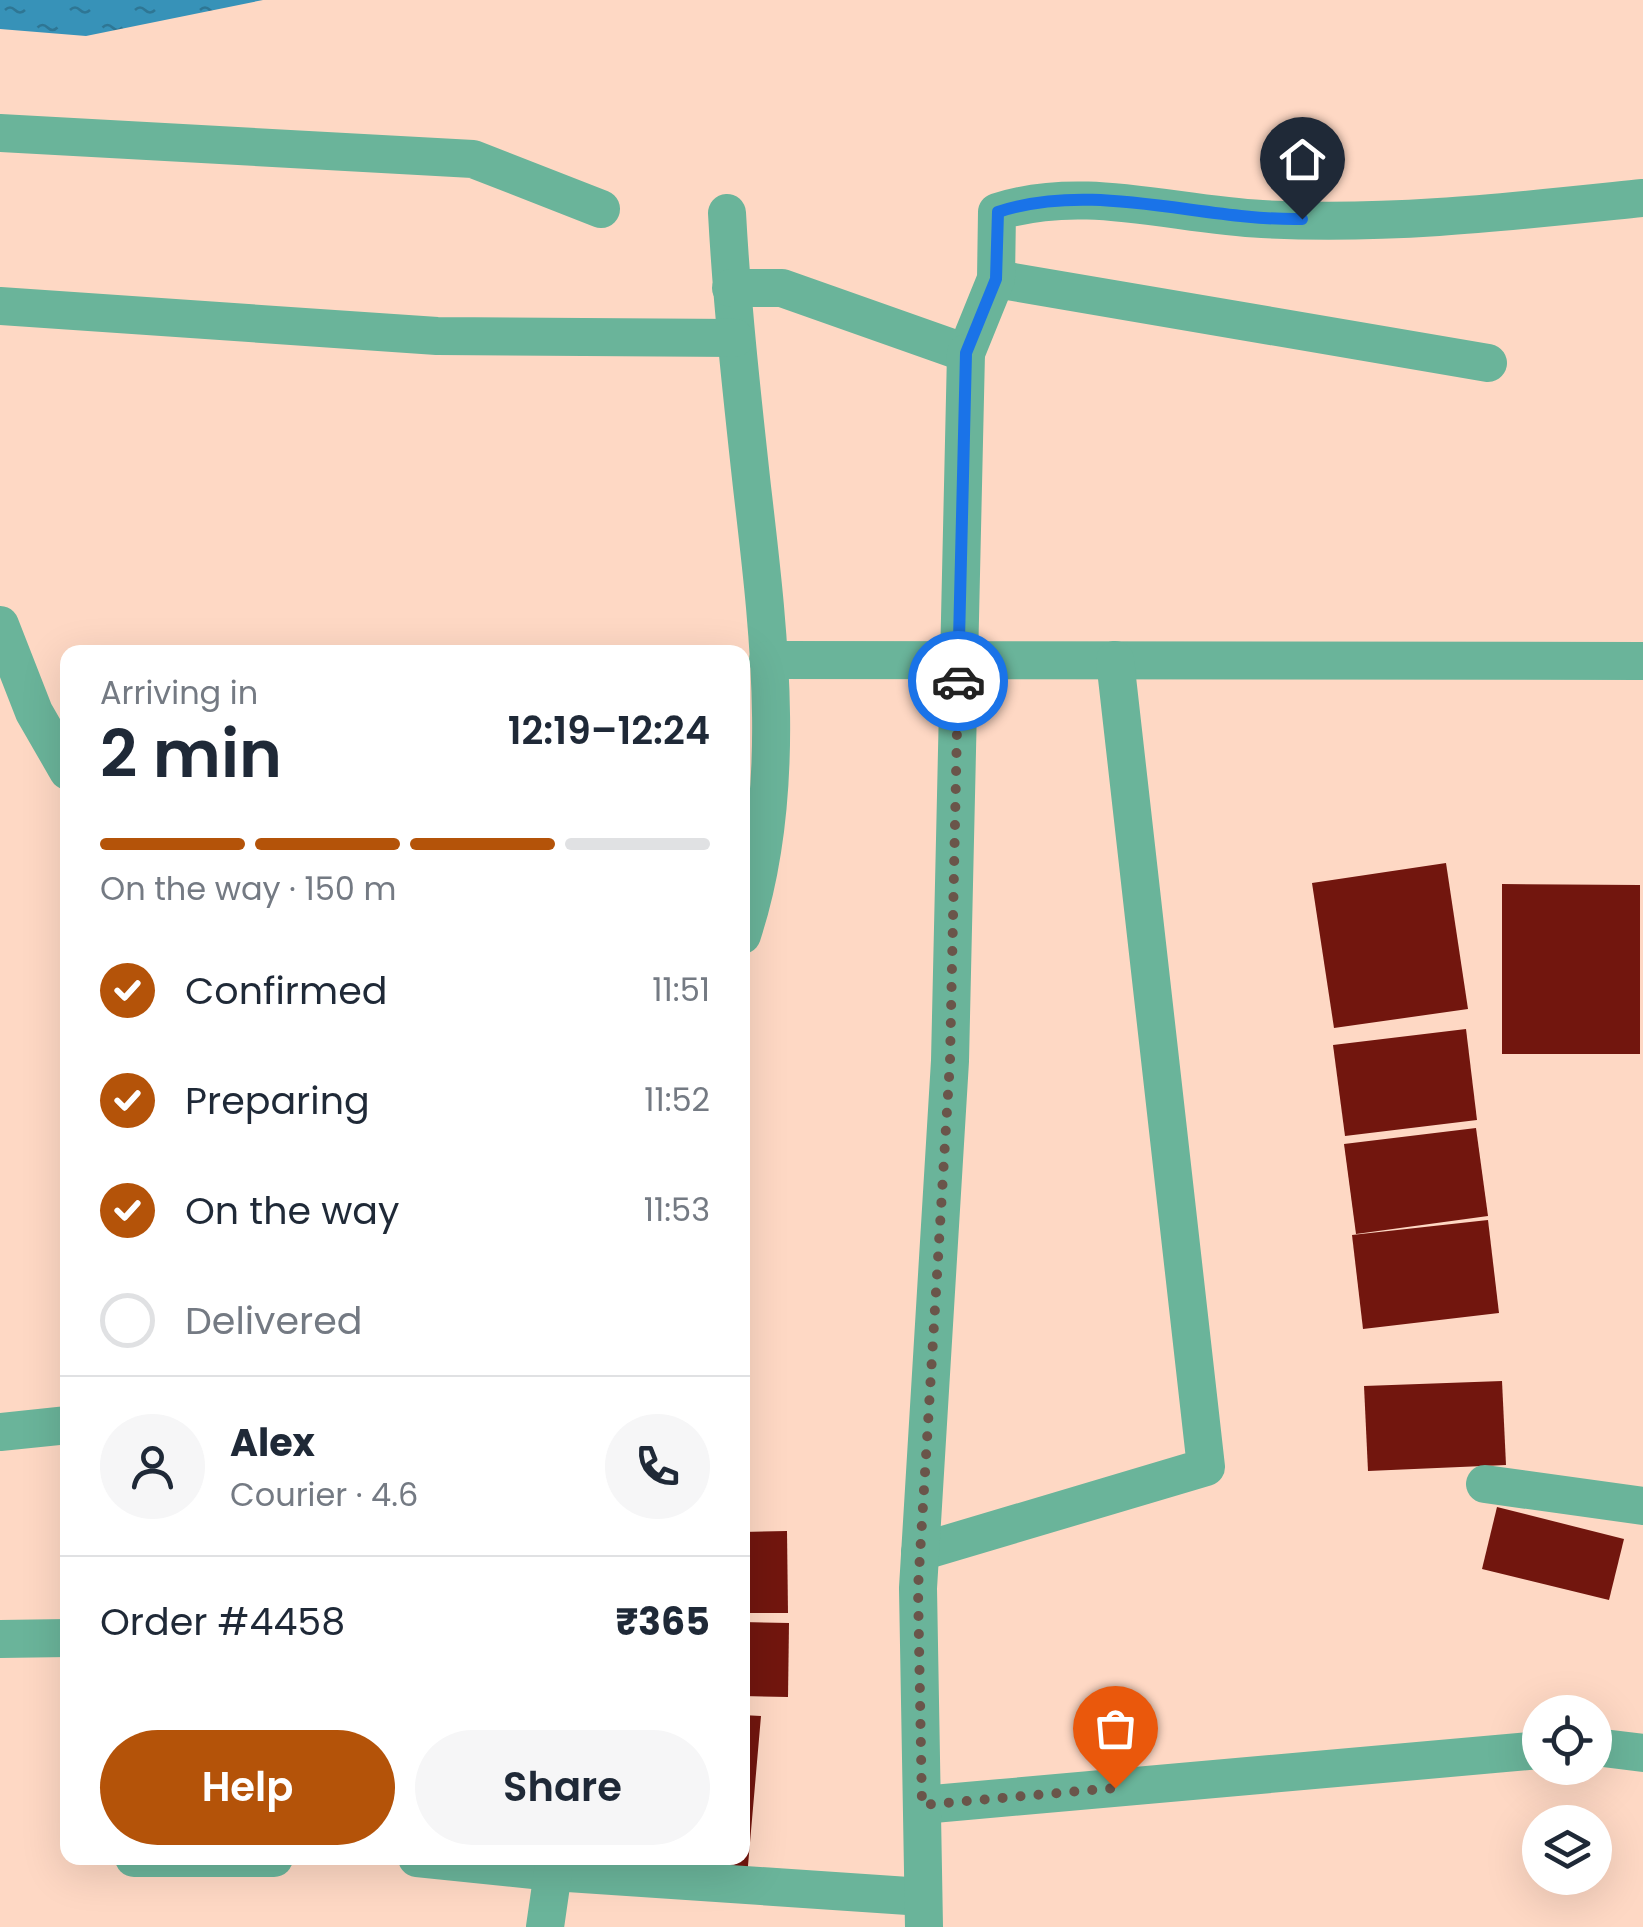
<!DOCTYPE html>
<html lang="en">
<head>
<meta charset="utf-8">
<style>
	body { margin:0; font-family:Poppins,sans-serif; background:#f6f6f7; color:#1f2937; height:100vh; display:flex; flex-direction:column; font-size:38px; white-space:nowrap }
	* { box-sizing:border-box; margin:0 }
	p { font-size:32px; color:#747a83 }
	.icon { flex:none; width:55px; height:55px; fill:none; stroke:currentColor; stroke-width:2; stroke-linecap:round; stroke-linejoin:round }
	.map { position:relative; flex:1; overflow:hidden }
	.side { position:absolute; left:60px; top:645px; width:690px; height:1220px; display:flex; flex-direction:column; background:#fff; border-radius:20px; box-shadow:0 10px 40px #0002 }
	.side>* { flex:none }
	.buttons { position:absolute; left:1522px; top:1695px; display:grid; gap:20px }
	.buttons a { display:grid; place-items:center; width:90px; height:90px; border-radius:50%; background:#fff; box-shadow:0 10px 40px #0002; font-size:50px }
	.pin { position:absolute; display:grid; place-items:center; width:85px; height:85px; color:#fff; margin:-102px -42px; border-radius:50% 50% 50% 0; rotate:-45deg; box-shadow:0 0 10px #0007 }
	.pin .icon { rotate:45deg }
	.courier { position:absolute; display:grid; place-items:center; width:100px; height:100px; margin:-50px; border:8px solid #1a73e8; border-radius:50%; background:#fff; color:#222; box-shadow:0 2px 12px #0007 }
	.head em { font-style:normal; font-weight:600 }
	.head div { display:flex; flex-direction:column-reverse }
	.head { display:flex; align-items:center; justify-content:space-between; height:170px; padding:0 40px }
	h1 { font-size:65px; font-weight:600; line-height:75px }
	.bar { display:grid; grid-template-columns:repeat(4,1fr); gap:15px 10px; align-content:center; height:120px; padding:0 40px }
	.bar i { height:12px; border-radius:8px; background:#e0e1e3 }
	.bar .current { background:#b45309 }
	.bar p { grid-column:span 4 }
	.line { display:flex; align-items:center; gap:25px; padding:0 40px; border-top:2px solid #e0e1e3 }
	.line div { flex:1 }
	.round { display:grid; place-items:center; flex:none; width:105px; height:105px; border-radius:52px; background:#f6f6f7 }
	ol { padding:0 40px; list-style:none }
	li { display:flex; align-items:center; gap:30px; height:110px }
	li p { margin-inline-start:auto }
	li .icon { padding:10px; border-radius:50%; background:#b45309; color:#fff; stroke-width:4 }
	li:last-child { color:#747a83 }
	li i { width:55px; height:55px; border:5px solid #e0e1e3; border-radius:50% }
	.button { display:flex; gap:20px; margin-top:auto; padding:20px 40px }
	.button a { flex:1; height:115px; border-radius:60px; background:#b45309; color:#fff; font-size:40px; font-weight:600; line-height:115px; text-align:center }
	.button a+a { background:#f6f6f7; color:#1f2937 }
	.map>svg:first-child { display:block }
	.water { fill:url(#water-ripples) }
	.building { fill:#72160e }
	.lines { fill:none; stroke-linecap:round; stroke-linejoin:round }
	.minor { stroke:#6ab49a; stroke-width:38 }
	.done { stroke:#6a554a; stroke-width:10; stroke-dasharray:0 18 }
	.route { stroke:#1a73e8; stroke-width:12 }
</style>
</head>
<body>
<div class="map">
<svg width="1643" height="1927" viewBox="0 0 1643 1927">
	<defs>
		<pattern id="water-ripples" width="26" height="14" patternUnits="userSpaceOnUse" patternTransform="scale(2.5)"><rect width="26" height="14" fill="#3792b8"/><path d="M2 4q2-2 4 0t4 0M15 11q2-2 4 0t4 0" fill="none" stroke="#2e7694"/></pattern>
	</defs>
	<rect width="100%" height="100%" fill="#fed8c4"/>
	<polygon class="water" points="0,0 263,0 86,36 0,29"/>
	<g class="building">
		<polygon points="1446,863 1468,1009 1334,1028 1312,883"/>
		<polygon points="1502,884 1640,885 1640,1054 1502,1054"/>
		<polygon points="1466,1029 1477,1120 1345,1136 1333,1045"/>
		<polygon points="1476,1128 1488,1216 1356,1234 1344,1144"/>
		<polygon points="1488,1220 1499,1313 1363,1329 1352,1235"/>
		<polygon points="1502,1381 1506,1465 1368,1471 1364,1386"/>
		<polygon points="1497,1507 1624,1539 1609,1600 1482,1569"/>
		<polygon points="787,1531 788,1613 742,1613 742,1532"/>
		<polygon points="742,1622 789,1623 788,1697 742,1696"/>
		<polygon points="742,1715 761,1716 747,1877 602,1858 742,1858"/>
	</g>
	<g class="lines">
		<g class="minor">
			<polyline points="0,133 473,159 601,209"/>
			<path d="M 727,213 C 732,305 742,396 752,487 C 769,633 789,792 742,935"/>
			<polyline points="996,279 1488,363"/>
			<path d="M 731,288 L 782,288 L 966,353 L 996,279 L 997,212 C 1084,184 1174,215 1262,219 C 1389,226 1517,211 1643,198"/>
			<polyline points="0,306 437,336 735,338"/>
			<polyline points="0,625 34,712 68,771"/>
			<polyline points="768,660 1643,661"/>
			<polyline points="0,1432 68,1425"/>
			<polyline points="1485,1484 1643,1506"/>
			<polyline points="920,1552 1206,1467 1115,660"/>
			<polyline points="0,1639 68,1638"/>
			<polyline points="1595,1747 1643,1753"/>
			<polyline points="922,1805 1540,1750"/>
			<polyline points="134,1858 274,1858"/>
			<polyline points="417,1858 553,1872 923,1897"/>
			<polyline points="545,1927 555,1858"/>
			<polyline points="924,1927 918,1588 950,1061 966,353"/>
		</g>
	</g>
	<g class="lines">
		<polyline class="done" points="958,681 950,1061 918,1588 922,1805 1115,1788"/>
		<path class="route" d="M 958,681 L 966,353 L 996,279 L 998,212 C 1095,180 1202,221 1302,219"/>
	</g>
</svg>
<div class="buttons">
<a><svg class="icon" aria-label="locate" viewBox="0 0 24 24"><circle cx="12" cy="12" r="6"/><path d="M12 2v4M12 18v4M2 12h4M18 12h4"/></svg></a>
<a><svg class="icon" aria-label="layers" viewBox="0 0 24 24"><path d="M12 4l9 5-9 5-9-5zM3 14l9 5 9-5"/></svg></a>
</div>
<div class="pin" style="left:1115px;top:1788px;background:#ea580c"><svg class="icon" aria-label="bag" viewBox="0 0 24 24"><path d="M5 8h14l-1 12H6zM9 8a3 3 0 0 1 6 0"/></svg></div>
<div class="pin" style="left:1302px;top:219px;background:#1f2937"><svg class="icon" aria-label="home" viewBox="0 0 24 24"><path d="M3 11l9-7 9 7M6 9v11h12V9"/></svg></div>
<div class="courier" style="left:958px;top:681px"><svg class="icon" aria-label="car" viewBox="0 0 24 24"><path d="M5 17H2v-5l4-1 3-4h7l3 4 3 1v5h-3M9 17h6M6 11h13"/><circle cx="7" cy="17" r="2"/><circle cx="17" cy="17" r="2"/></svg></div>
<section class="side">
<div class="head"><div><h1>2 min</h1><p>Arriving in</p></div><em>12:19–12:24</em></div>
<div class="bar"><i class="current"></i><i class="current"></i><i class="current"></i><i></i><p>On the way · 150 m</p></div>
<ol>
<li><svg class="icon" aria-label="check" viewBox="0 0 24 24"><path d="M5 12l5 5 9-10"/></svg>Confirmed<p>11:51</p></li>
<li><svg class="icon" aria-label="check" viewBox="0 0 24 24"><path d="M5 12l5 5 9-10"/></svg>Preparing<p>11:52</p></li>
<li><svg class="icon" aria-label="check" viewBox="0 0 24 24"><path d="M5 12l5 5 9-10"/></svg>On the way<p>11:53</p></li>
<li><i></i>Delivered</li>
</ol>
<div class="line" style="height:180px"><a class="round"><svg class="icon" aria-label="person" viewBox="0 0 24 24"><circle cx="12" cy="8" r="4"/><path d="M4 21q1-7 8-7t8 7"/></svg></a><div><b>Alex</b><p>Courier · 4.6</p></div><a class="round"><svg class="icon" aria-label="phone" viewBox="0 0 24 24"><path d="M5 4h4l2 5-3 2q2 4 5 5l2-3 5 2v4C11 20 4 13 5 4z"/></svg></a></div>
<div class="line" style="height:130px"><div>Order #4458</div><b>₹365</b></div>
<div class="button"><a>Help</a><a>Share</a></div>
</section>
</div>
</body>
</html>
